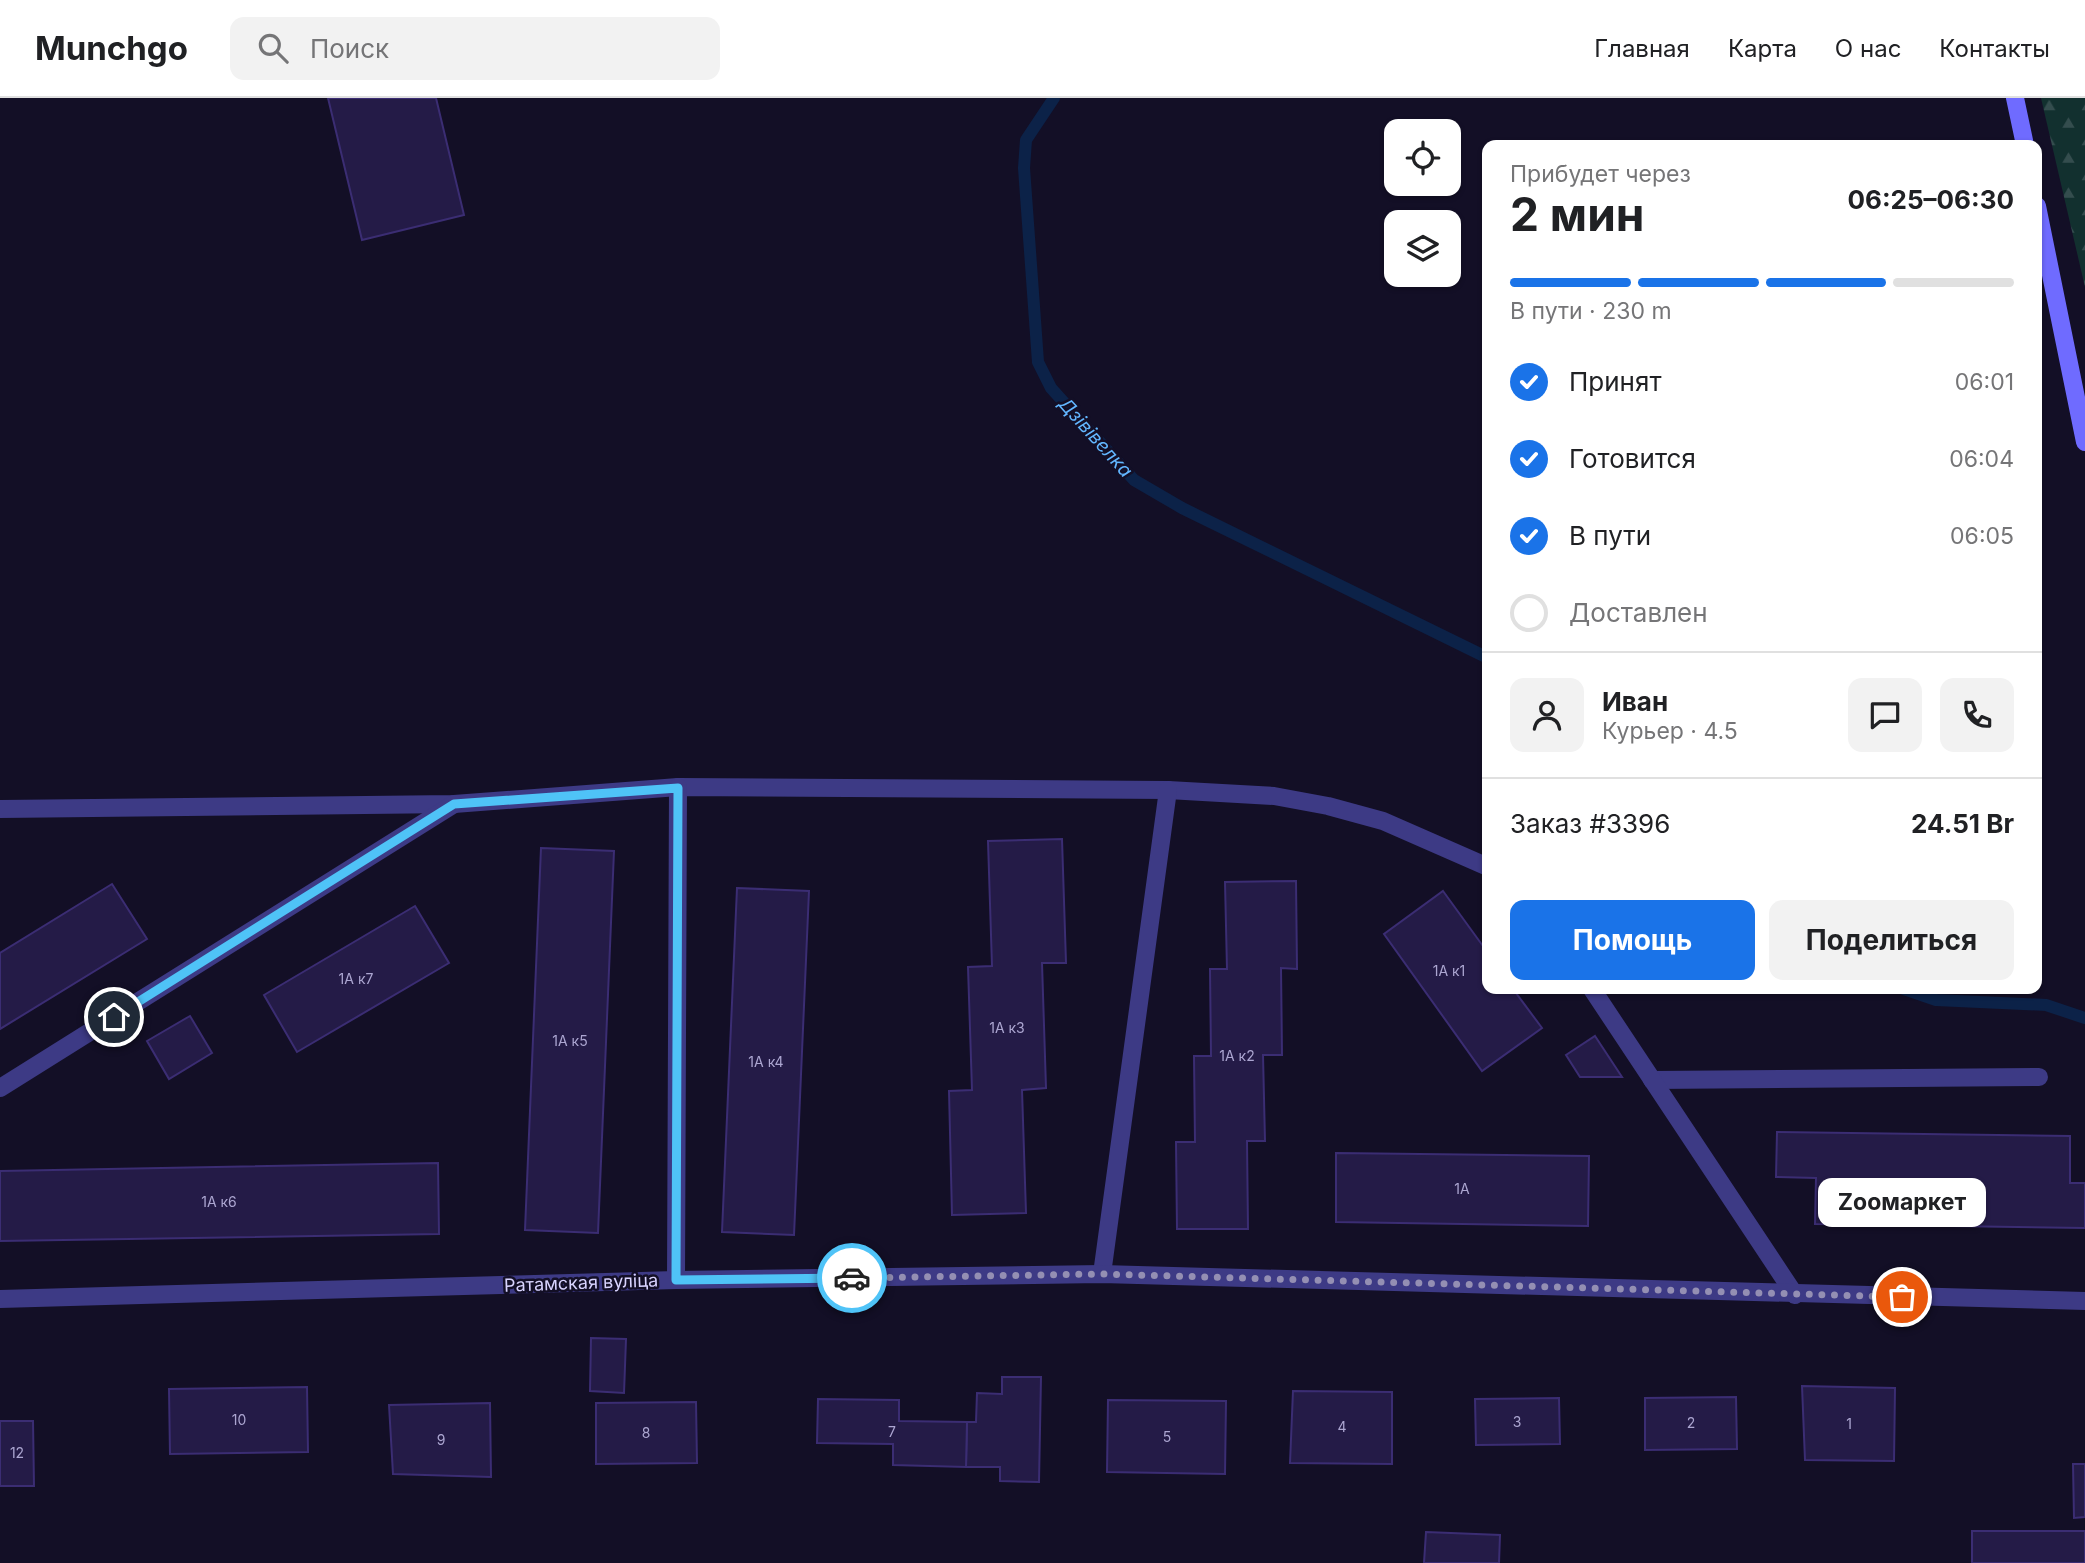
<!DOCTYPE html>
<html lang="ru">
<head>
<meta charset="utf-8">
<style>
	body { margin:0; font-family:Inter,sans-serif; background:#f2f2f2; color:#202124; height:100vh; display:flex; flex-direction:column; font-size:26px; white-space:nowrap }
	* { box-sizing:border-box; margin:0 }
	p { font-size:23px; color:#757577 }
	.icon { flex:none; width:38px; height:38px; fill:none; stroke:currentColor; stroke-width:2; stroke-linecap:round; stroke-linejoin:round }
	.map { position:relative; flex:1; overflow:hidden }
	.sheet { position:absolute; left:1482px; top:42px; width:560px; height:854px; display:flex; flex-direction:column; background:#fff; border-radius:14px; box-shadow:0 2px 5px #0004 }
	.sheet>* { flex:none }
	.fabs { position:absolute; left:1384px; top:21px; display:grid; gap:14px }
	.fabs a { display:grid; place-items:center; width:77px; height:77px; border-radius:14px; background:#fff; box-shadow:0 2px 5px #0004; font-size:35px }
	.pin { position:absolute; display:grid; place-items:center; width:60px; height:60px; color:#fff; margin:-30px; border:4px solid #fff; border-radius:50%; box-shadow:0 2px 7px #0007 }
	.courier { position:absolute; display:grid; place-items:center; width:70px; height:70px; margin:-35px; border:5px solid #4fc3f7; border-radius:50%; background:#fff; color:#222; box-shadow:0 2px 9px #0007 }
	.bubble { position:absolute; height:49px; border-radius:14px; background:#fff; box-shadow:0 2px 5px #0004; font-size:23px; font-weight:700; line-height:49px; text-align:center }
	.overview em { font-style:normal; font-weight:700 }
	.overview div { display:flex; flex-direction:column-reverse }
	.overview { display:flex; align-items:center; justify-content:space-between; height:119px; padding:0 28px }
	h1 { font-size:46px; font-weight:700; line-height:52px }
	.bar { display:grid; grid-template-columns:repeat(4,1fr); gap:10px 7px; align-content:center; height:84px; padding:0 28px }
	.bar i { height:9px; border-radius:5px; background:#e0e0e0 }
	.bar .selected { background:#1a73e8 }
	.bar p { grid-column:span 4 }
	.line { display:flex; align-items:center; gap:18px; padding:0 28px; border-top:2px solid #e0e0e0 }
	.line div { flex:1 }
	.round { display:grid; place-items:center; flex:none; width:74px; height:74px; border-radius:14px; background:#f2f2f2 }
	ol { padding:0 28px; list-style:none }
	li { display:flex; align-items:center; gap:21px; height:77px }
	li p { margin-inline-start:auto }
	li .icon { padding:7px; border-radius:50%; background:#1a73e8; color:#fff; stroke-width:4 }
	li:last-child { color:#757577 }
	li i { width:38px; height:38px; border:4px solid #e0e0e0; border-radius:50% }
	.primary-button { display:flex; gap:14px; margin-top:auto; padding:14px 28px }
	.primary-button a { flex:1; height:80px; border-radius:14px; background:#1a73e8; color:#fff; font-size:28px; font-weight:700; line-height:80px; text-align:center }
	.primary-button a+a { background:#f2f2f2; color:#202124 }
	header { display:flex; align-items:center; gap:42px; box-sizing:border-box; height:98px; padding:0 35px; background:#fff; border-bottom:2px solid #e0e0e0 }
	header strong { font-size:33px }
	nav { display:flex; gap:38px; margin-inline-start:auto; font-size:24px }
	.search { width:490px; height:63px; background:#f2f2f2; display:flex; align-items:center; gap:18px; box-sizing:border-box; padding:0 24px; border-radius:14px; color:#757577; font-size:26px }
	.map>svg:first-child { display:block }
	.forest { fill:url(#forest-firs) }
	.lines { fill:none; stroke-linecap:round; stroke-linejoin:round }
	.stream { stroke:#0c2248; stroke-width:12 }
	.building { fill:#241b47; stroke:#3b2d73; stroke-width:2 }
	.lane { stroke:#3d3a85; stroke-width:18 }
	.street { stroke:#3d3a85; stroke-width:18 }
	.secondary { stroke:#6f6bff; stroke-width:18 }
	.done { stroke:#948fb3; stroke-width:7; stroke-dasharray:0 12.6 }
	.route { stroke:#4fc3f7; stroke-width:9 }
	.labels { text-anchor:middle; stroke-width:5; stroke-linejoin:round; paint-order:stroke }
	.number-label { font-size:14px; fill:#aca6d1 }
	.street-label { font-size:18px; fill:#d9d4ff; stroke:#130f26 }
	.water-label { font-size:19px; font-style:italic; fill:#62b6ff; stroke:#130f26 }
</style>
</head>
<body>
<header>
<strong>Munchgo</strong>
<div class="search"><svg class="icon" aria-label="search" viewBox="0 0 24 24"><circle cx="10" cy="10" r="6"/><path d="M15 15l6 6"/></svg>Поиск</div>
<nav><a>Главная</a><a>Карта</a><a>О нас</a><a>Контакты</a></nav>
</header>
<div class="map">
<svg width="2085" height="1465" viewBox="0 0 2085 1465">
	<defs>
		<pattern id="forest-firs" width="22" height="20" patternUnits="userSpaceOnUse" patternTransform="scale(1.75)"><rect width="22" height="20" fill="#12302f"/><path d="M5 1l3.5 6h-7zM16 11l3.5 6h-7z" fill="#344d4e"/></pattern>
	</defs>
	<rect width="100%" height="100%" fill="#130f26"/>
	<polygon class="forest" points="2041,0 2085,0 2085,189"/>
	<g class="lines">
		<g class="stream">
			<polyline points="1054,0 1026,42 1024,70 1038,264 1051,290 1134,382 1182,410 1488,560"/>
			<polyline points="1904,891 1936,902 2046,907 2085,920"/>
		</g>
	</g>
	<g class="building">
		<polygon points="328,0 436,0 464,117 362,142"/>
		<polygon points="1062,741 1066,865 1042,865 1046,990 1022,992 1026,1115 952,1117 949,993 972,992 968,869 992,868 988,743"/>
		<polygon points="541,750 614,753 598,1135 525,1132"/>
		<polygon points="1296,783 1297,871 1281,870 1282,957 1263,957 1265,1043 1247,1043 1248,1131 1177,1131 1176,1044 1195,1044 1194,958 1211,958 1210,871 1227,871 1225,784"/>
		<polygon points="112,786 147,841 0,931 0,855"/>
		<polygon points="737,790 809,793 794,1137 722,1134"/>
		<polygon points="1443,793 1488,855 1488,891 1513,891 1542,930 1482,973 1384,836"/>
		<polygon points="415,808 449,865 297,954 264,897"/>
		<polygon points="190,918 212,955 169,981 147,943"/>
		<polygon points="1595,938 1622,979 1580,979 1566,957"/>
		<polygon points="1777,1034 2070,1038 2070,1085 2085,1085 2085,1130 1815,1126 1816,1080 1776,1079"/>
		<polygon points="1336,1055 1589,1058 1588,1128 1336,1124"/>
		<polygon points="438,1065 439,1136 0,1143 0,1073"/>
		<polygon points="591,1240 626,1241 624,1295 590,1293"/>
		<polygon points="1002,1279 1041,1279 1039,1384 1000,1383 1000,1369 966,1369 967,1324 976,1324 977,1295 1002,1296"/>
		<polygon points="1802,1288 1895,1290 1894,1363 1805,1362"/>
		<polygon points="307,1289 308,1354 170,1356 169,1291"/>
		<polygon points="1293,1293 1392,1294 1392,1366 1290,1365"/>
		<polygon points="1736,1299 1737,1351 1645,1352 1645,1300"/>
		<polygon points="1559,1300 1560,1346 1476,1347 1475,1301"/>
		<polygon points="818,1301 899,1302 899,1323 967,1324 966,1369 893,1367 893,1346 817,1345"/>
		<polygon points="1108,1302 1226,1303 1225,1376 1107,1374"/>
		<polygon points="696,1304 697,1365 596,1366 596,1305"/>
		<polygon points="490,1305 491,1379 393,1376 389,1307"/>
		<polygon points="0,1323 33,1323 34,1388 0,1388"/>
		<polygon points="2073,1366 2085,1366 2085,1419 2074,1420"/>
		<rect x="1972" y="1433" width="113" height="32"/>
		<polygon points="1426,1434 1500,1437 1499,1465 1424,1465"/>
	</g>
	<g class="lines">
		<polyline class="lane" points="1652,982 2039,979"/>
		<g class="street">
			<polyline points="0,711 454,706 678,689 1168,692 1274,698 1328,708 1383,723 1488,769"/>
			<polyline points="1592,891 1795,1197"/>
			<polyline points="0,990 454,706"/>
			<polyline points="1102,1176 1168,692"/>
			<polyline points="676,1182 678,689"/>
			<polyline points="0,1201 676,1182 1102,1176 2085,1203"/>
		</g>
		<g class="secondary">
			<polyline points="2015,0 2025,47"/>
			<polyline points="2037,108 2085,344"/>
		</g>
	</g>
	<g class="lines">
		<polyline class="done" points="852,1180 1102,1176 1902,1199"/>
		<polyline class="route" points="114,919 454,706 678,690 676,1182 852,1180"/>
	</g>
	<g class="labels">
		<g class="number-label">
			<text x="1449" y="878">1А к1</text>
			<text x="356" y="886">1А к7</text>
			<text x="1007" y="935">1А к3</text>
			<text x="570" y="948">1А к5</text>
			<text x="1237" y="963">1А к2</text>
			<text x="766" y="969">1А к4</text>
			<text x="1462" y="1096">1А</text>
			<text x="219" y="1109">1А к6</text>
			<text x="239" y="1327">10</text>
			<text x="1517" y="1329">3</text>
			<text x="1691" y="1330">2</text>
			<text x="1849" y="1331">1</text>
			<text x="1342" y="1334">4</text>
			<text x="892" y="1339">7</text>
			<text x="646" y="1340">8</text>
			<text x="1167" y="1344">5</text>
			<text x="441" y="1347">9</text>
			<text x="17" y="1360">12</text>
		</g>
		<g class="street-label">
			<text transform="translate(581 1185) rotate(-2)" y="6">Ратамская вуліца</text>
		</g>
		<g class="water-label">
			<text transform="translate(1096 339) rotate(48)" y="7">Дзівівелка</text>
		</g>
	</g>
</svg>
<div class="fabs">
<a><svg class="icon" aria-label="locate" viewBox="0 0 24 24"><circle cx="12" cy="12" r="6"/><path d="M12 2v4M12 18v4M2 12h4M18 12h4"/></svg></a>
<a><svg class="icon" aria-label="layers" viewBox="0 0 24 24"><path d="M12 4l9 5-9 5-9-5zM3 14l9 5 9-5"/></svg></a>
</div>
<div class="pin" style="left:1902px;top:1199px;background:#ea580c"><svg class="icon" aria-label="bag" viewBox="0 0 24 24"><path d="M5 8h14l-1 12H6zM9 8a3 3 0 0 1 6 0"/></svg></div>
<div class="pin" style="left:114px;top:919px;background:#1f2937"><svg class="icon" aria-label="home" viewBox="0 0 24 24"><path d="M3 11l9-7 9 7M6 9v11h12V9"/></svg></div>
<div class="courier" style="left:852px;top:1180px"><svg class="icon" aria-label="car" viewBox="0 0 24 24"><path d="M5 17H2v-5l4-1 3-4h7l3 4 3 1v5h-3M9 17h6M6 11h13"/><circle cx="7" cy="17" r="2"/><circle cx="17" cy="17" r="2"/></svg></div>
<div class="bubble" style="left:1818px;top:1080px;width:168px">Zooмаркет</div>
<section class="sheet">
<div class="overview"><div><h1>2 мин</h1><p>Прибудет через</p></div><em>06:25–06:30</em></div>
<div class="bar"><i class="selected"></i><i class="selected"></i><i class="selected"></i><i></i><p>В пути · 230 m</p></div>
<ol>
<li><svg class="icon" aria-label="check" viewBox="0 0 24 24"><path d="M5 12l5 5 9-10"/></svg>Принят<p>06:01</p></li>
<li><svg class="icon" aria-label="check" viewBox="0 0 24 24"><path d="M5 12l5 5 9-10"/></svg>Готовится<p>06:04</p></li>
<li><svg class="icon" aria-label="check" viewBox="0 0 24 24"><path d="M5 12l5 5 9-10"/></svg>В пути<p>06:05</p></li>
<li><i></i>Доставлен</li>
</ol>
<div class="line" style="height:126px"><a class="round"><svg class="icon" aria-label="person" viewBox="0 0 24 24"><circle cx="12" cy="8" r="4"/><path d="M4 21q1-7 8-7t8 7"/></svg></a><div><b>Иван</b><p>Курьер · 4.5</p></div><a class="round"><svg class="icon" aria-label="chat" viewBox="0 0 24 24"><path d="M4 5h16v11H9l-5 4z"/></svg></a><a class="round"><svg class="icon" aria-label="phone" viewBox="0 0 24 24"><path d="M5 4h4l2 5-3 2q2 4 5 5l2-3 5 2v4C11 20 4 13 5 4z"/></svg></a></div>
<div class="line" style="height:91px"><div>Заказ #3396</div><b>24.51 Br</b></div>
<div class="primary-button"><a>Помощь</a><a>Поделиться</a></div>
</section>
</div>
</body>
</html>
